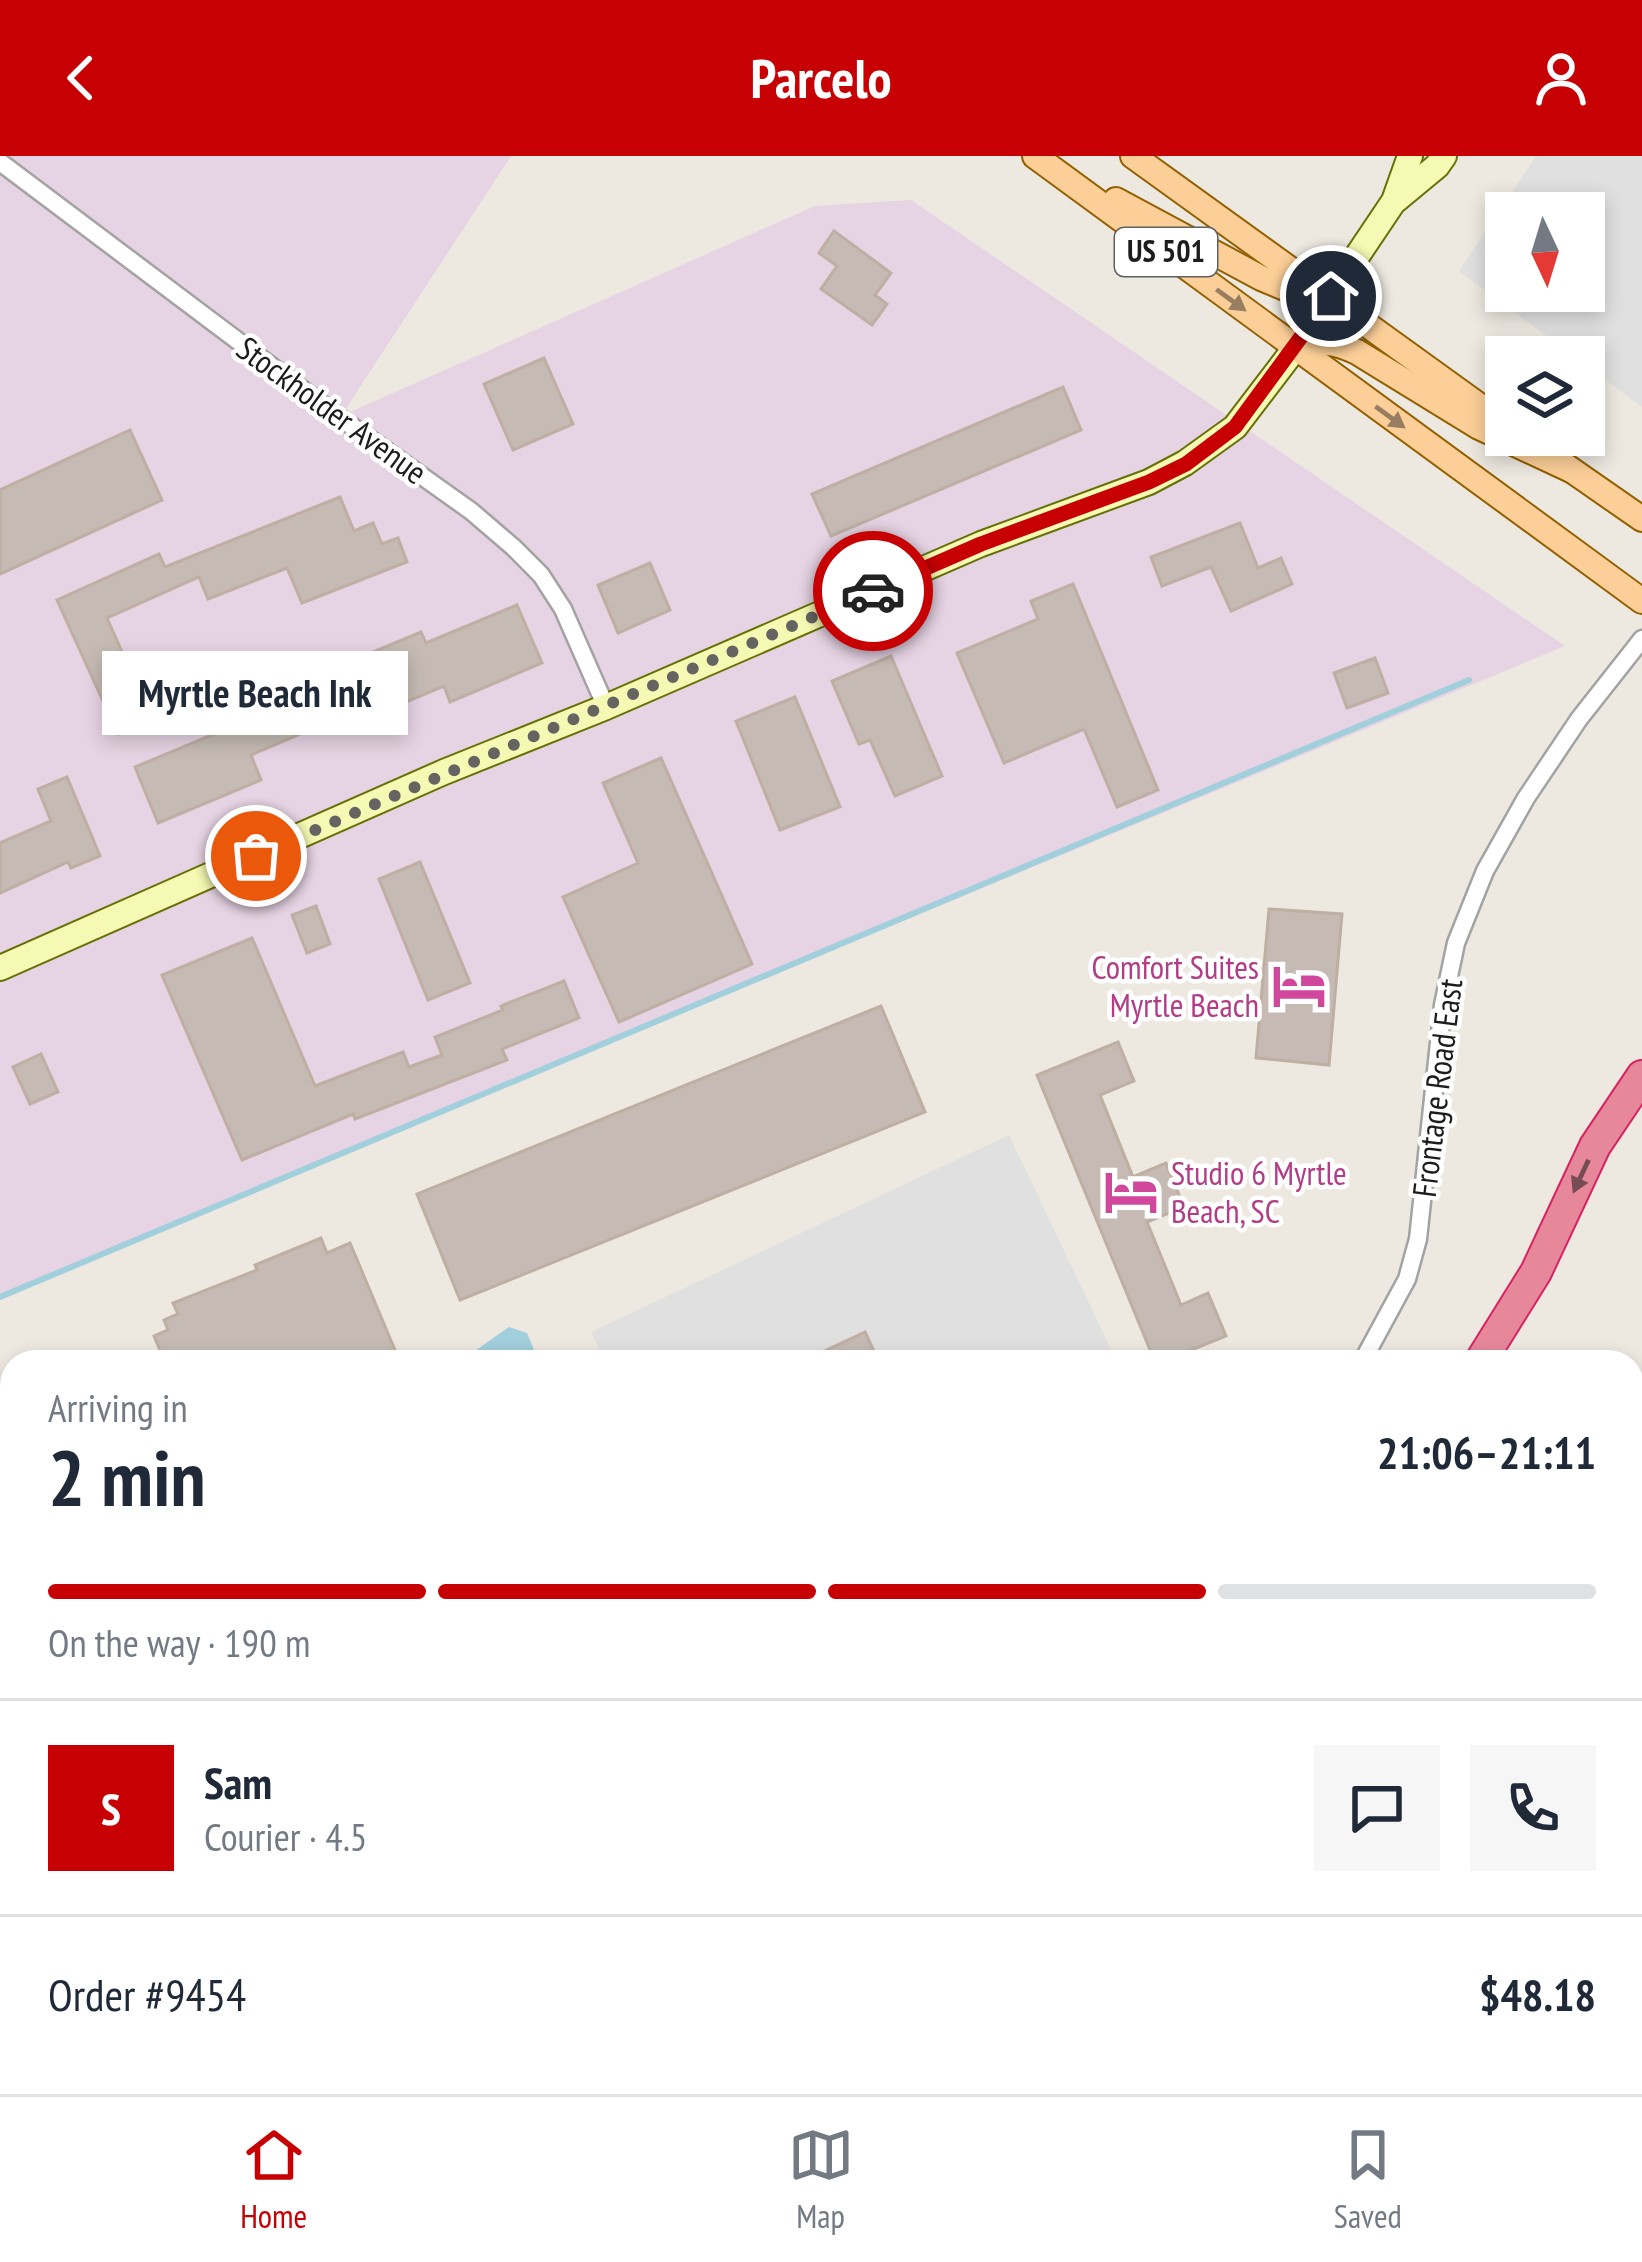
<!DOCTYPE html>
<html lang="en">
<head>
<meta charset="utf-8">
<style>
	body { margin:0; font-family:"PT Sans Narrow",sans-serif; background:#f6f6f7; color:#1f2937; height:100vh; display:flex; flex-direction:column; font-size:45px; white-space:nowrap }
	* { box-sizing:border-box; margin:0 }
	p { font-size:39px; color:#747a83 }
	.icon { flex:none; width:66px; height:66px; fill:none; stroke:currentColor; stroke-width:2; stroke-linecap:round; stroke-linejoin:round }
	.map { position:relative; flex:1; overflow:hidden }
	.panel { position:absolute; left:0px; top:1194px; width:1644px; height:744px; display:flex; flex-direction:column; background:#fff; border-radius:36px 36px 0 0; box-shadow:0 6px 18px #0003 }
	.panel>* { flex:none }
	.needle { width:78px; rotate:176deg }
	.fabs { position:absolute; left:1485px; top:36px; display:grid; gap:24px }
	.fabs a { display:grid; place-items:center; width:120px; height:120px; border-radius:0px; background:#fff; box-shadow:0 6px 18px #0003; font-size:60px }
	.pin { position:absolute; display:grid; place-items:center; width:102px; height:102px; color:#fff; margin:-51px; border:6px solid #fff; border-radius:50%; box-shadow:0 3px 12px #0007 }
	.courier { position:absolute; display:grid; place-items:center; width:120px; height:120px; margin:-60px; border:9px solid #c70003; border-radius:50%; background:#fff; color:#222; box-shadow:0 3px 15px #0007 }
	.bubble { position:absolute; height:84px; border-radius:0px; background:#fff; box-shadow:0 6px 18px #0003; font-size:39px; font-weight:700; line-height:84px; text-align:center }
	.overview em { font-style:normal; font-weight:700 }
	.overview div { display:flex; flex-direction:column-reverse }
	.overview { display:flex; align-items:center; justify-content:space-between; height:204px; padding:0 48px }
	h1 { font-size:78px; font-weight:700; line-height:90px }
	.bar { display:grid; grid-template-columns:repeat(4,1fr); gap:18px 12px; align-content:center; height:144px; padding:0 48px }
	.bar i { height:15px; border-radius:9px; background:#e0e1e3 }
	.bar .active { background:#c70003 }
	.bar p { grid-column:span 4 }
	.line { display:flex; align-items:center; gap:30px; padding:0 48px; border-top:3px solid #e0e1e3 }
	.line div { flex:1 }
	.round { display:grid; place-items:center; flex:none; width:126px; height:126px; border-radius:0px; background:#f6f6f7 }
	header { display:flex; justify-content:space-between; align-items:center; height:156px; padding:0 48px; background:#c70003; color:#fff; font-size:54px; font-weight:700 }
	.menu { display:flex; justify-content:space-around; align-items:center; height:168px; border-top:3px solid #e0e1e3; background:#fff; font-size:33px; color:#747a83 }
	.menu a { display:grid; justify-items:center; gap:6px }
	.menu .active { color:#c70003 }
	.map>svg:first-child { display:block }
	.industrial { fill:#e6d3e3 }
	.forest { fill:#a6cd95 }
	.parking { fill:#e0e0e0; fill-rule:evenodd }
	.water { fill:#a1cfdb }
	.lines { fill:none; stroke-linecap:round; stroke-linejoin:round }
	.stream { stroke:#a1cfdb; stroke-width:6 }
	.building { fill:#c5bbb4; stroke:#bfafa3; stroke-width:3 }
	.street-casing { stroke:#a3a3a3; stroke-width:21 }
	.secondary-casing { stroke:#667105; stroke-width:28 }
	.primary-casing { stroke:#936000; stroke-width:28 }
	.highway-casing { stroke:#d62363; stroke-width:34 }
	.street { stroke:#fff; stroke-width:16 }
	.secondary { stroke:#f6f9b3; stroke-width:24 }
	.primary { stroke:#fccf98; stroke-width:24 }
	.highway { stroke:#e6879a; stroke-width:30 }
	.oneway { fill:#977e60 }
	.oneway2 { fill:#774c55 }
	.done { stroke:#656461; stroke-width:12; stroke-dasharray:0 21.6 }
	.route { stroke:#c70003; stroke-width:15 }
	.labels { text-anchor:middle; stroke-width:9; stroke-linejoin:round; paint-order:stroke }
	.shield { fill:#fff; stroke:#606060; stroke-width:3 }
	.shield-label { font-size:30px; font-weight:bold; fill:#1c1c1c }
	.street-label { font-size:33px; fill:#1c1c1c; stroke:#fff }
	.hotel-label { font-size:33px; fill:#b23c85; stroke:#fff; text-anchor:end }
</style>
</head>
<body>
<header><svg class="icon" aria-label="back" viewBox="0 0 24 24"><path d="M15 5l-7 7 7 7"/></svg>Parcelo<svg class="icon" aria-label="person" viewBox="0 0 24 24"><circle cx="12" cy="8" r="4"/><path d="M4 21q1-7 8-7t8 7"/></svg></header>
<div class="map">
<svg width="1642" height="1938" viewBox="0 0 1642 1938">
	<rect width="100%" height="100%" fill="#ede9e1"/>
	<polygon class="industrial" points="0,0 511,0 341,260 815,50 911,44 1565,490 0,1140"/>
	<polygon class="forest" points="1632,1553 1642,1554 1642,1938 1263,1938 1257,1926 1632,1926"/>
	<g class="parking">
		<path d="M 1536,0 L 1642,0 L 1642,251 L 1584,208 L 1584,201 L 1575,201 L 1459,115 ZM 1584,57 L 1584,135 L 1506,135 L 1506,57 Z"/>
		<polygon points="1009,979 1117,1206 879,1206 864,1176 801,1206 605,1206 591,1176"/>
	</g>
	<polygon class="water" points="509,1171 527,1177 539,1206 463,1206 462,1204"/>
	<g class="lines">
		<polyline class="stream" points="0,1141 1469,524"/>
	</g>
	<g class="building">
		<polygon points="834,75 891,117 875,139 887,148 872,169 821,133 837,110 819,97"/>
		<polygon points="544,202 573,268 513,294 484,228"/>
		<polygon points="1063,231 1081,274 831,380 812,338"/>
		<polygon points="130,274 162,344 0,418 0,334"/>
		<polygon points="340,341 354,375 373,367 382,388 398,382 407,406 302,447 287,412 208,443 199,421 107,462 152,563 118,578 57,444 159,398 165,411"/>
		<polygon points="1240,367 1258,412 1281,402 1292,428 1231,455 1211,411 1162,430 1151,401"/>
		<polygon points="650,407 670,454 618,477 598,429"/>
		<polygon points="1073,428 1158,634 1117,651 1084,573 1004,607 957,497 1038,463 1031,445"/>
		<polygon points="517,449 542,507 450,546 444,530 339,574 335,563 251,599 261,624 158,667 135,611 236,569 229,552 297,524 299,527 421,476 426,487"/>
		<polygon points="891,500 942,620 895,640 870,584 859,588 832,525"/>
		<polygon points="1375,502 1388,537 1347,552 1334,517"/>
		<polygon points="795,541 840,651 780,674 736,565"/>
		<polygon points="661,602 752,808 619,866 563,741 638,707 603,627"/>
		<polygon points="67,621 100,700 71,712 68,706 0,737 0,687 51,665 38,633"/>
		<polygon points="420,706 470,827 428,844 379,723"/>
		<polygon points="316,750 330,788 307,797 292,759"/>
		<polygon points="1269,753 1342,758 1329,909 1256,902"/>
		<polygon points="252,782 315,930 403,896 409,911 442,899 435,881 503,854 501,850 564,825 579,862 502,893 507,904 355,963 353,958 242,1004 162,819"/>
		<polygon points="881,850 925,956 460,1144 417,1038"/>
		<polygon points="1118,886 1134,925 1100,939 1133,1021 1166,1007 1184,1051 1147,1066 1181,1149 1208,1137 1226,1180 1162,1206 1155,1206 1037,919"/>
		<polygon points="41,898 58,936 30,948 13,911"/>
		<polygon points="321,1082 327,1097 350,1087 400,1206 165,1206 154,1180 168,1174 164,1164 178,1158 173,1147 257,1114 255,1109"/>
		<polygon points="865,1176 879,1206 801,1206"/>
	</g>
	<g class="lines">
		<defs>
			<g id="street">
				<polyline points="0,6 339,261 471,355 513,391 541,419 563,453 606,551"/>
				<polyline points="1362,1206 1407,1123 1418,1083 1443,849 1456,787 1485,715 1526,642 1579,563 1642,483"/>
				<polyline points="1632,1553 1642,1554"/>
				<polyline points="0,1679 12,1709"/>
				<polyline points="1107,1926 1112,1938"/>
				<polyline points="0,1937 23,1926"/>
				<polyline points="460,1938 484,1926"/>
			</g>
			<g id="secondary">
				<polyline points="1396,44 1437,10 1444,0"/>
				<polyline points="0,812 444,616 606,551 981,388 1149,326 1185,307 1235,271 1296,191 1394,45 1410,0"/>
			</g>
			<g id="primary">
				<polyline points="1035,0 1642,445"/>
				<polyline points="1133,0 1506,269"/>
				<polyline points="1116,44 1261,122 1285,132 1323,139"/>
				<path d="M 1296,191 C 1323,185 1331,184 1357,196 L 1479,271 L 1571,314"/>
				<polyline points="1560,306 1642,363"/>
			</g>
			<g id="highway">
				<polyline points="1480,1206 1536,1116 1595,990 1642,920"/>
				<polyline points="1632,1244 1642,1239"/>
				<polyline points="1632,1299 1642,1295"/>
				<polyline points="1632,1404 1642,1403"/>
				<polyline points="166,1938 192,1926"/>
				<polyline points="281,1938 306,1926"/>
			</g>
		</defs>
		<use href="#street" class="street-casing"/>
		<use href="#secondary" class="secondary-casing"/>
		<use href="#primary" class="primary-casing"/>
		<use href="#highway" class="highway-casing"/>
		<use href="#street" class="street"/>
		<use href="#secondary" class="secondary"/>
		<use href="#primary" class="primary"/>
		<use href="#highway" class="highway"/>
	</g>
	<defs><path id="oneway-solid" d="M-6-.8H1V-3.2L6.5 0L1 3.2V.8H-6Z" transform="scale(3)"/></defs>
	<g class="oneway">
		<use href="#oneway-solid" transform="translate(1231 144) rotate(36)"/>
		<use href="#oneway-solid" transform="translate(1390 261) rotate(36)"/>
	</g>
	<use class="oneway2" href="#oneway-solid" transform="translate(1581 1020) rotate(115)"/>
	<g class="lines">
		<path class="done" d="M 256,700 C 461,610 668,524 873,435"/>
		<polyline class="route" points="873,435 981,388 1149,326 1186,308 1235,271 1331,140"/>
	</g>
	<defs>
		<symbol id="hotel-bare" viewBox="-9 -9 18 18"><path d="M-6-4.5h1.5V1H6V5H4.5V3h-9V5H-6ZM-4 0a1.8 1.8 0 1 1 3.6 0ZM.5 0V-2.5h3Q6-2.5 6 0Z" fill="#d1479c" stroke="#fff" stroke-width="2.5" paint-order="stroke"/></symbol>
	</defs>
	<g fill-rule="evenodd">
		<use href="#hotel-bare" x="1261" y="792" width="76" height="76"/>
		<use href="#hotel-bare" x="1093" y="998" width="76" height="76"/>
	</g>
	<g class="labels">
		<rect class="shield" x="1115" y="72" width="102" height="48" rx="9"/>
		<g class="shield-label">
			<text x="1166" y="106">US 501</text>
		</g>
		<g class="street-label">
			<text transform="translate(332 254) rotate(36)" y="12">Stockholder Avenue</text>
			<text transform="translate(1437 932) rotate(-83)" y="12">Frontage Road East</text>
		</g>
		<g class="hotel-label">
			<text x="1259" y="823">Comfort Suites<tspan x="1259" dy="38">Myrtle Beach</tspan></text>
			<text x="1171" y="1029" text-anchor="start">Studio 6 Myrtle<tspan x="1171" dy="38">Beach, SC</tspan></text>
		</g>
	</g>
</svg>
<div class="fabs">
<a><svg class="needle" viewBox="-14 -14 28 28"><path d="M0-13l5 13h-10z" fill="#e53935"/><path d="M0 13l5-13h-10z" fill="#747a83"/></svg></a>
<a><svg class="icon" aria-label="layers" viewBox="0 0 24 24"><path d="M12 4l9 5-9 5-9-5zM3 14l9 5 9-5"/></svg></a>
</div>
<div class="pin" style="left:256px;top:700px;background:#ea580c"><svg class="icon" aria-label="bag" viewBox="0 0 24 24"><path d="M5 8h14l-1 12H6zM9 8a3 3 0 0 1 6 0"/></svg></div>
<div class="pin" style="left:1331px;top:140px;background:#1f2937"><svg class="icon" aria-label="home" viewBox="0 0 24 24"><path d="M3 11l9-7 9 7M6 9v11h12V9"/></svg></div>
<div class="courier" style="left:873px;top:435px"><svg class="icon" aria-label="car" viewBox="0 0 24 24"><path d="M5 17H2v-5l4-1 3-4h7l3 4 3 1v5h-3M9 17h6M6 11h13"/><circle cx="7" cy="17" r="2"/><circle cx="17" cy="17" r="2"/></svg></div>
<div class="bubble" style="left:102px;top:495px;width:306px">Myrtle Beach Ink</div>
<section class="panel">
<div class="overview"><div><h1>2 min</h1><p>Arriving in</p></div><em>21:06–21:11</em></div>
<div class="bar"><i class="active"></i><i class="active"></i><i class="active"></i><i></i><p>On the way · 190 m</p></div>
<div class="line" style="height:216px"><b class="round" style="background:#c70003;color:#fff">S</b><div><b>Sam</b><p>Courier · 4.5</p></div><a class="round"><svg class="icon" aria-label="chat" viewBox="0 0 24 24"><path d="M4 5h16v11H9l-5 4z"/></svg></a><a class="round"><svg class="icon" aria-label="phone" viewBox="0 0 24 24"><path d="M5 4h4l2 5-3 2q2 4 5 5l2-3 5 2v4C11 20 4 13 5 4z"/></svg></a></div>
<div class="line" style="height:156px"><div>Order #9454</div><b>$48.18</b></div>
</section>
</div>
<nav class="menu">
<a class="active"><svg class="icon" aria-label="home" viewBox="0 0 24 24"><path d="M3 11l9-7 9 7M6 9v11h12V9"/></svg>Home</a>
<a><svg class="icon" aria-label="map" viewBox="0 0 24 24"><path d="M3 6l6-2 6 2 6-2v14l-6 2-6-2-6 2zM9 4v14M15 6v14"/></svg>Map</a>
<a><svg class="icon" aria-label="saved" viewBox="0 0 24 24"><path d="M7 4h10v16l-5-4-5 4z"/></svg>Saved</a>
</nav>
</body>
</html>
